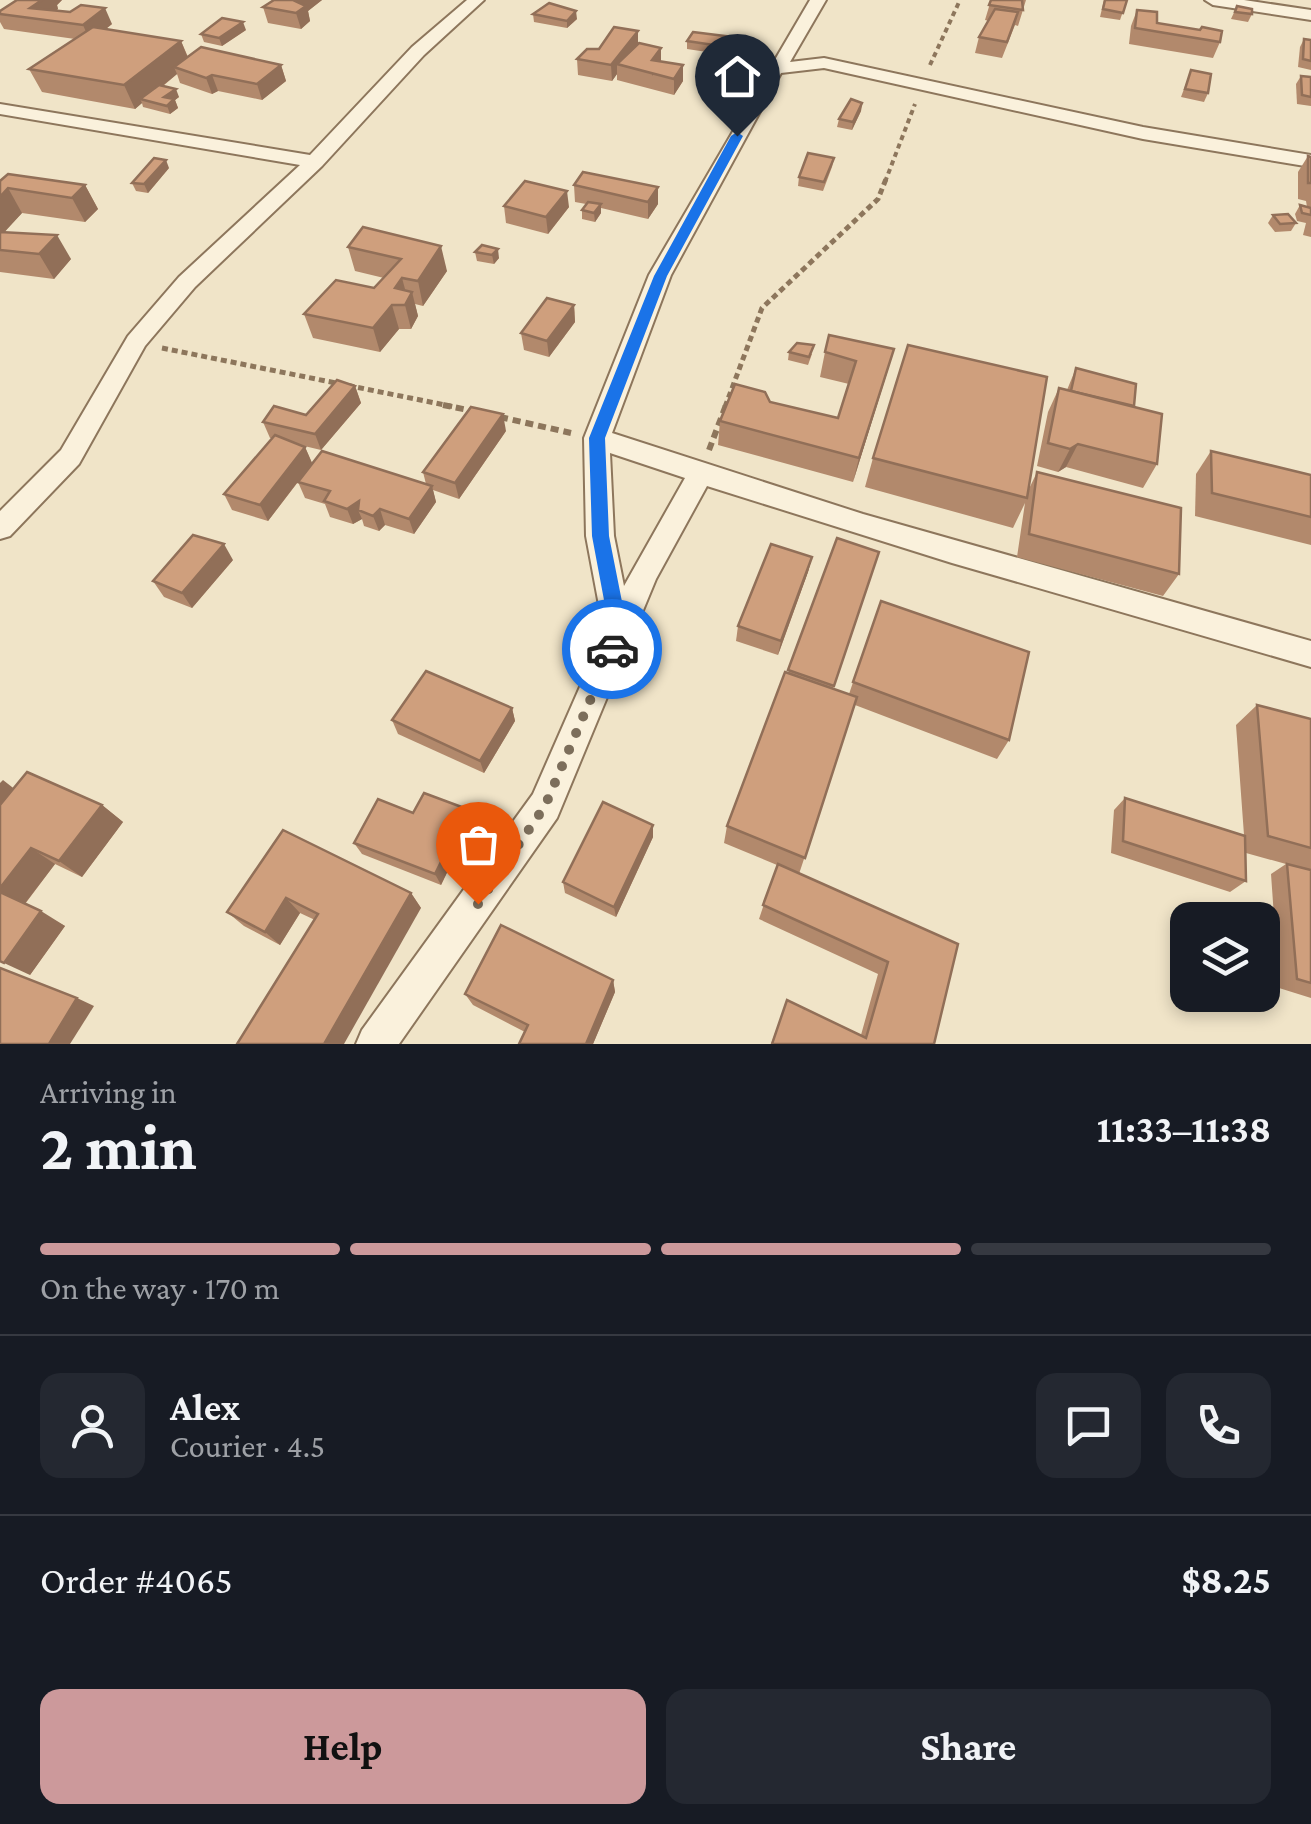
<!DOCTYPE html>
<html lang="en">
<head>
<meta charset="utf-8">
<style>
	body { margin:0; font-family:"Crimson Pro",serif; background:#242831; color:#f1f3f6; height:100vh; display:flex; flex-direction:column; font-size:38px; white-space:nowrap }
	* { box-sizing:border-box; margin:0 }
	p { font-size:32px; color:#9ea1a6 }
	.icon { flex:none; width:55px; height:55px; fill:none; stroke:currentColor; stroke-width:2; stroke-linecap:round; stroke-linejoin:round }
	.map { position:relative; height:1044px; overflow:hidden }
	.sheet { display:flex; flex-direction:column; background:#171b24; flex:1 }
	.sheet>* { flex:none }
	.fabs { position:absolute; left:1170px; top:902px; display:grid; gap:20px }
	.fabs a { display:grid; place-items:center; width:110px; height:110px; border-radius:20px; background:#171b24; box-shadow:0 5px 15px #0003; font-size:50px }
	.pin { position:absolute; display:grid; place-items:center; width:85px; height:85px; color:#fff; margin:-102px -42px; border-radius:50% 50% 50% 0; rotate:-45deg; box-shadow:0 0 10px #0007 }
	.pin .icon { rotate:45deg }
	.courier { position:absolute; display:grid; place-items:center; width:100px; height:100px; margin:-50px; border:8px solid #1a73e8; border-radius:50%; background:#fff; color:#222; box-shadow:0 2px 12px #0007 }
	.headline em { font-style:normal; font-weight:700 }
	.headline div { display:flex; flex-direction:column-reverse }
	.headline { display:flex; align-items:center; justify-content:space-between; height:170px; padding:0 40px }
	h1 { font-size:65px; font-weight:700; line-height:75px }
	.bar { display:grid; grid-template-columns:repeat(4,1fr); gap:15px 10px; align-content:center; height:120px; padding:0 40px }
	.bar i { height:12px; border-radius:8px; background:#363941 }
	.bar .selected { background:#cc999b }
	.bar p { grid-column:span 4 }
	.line { display:flex; align-items:center; gap:25px; padding:0 40px; border-top:2px solid #363941 }
	.line div { flex:1 }
	.round { display:grid; place-items:center; flex:none; width:105px; height:105px; border-radius:20px; background:#242831 }
	.primary-button { display:flex; gap:20px; margin-top:auto; padding:20px 40px }
	.primary-button a { flex:1; height:115px; border-radius:20px; background:#cc999b; color:#111; font-size:40px; font-weight:700; line-height:115px; text-align:center }
	.primary-button a+a { background:#242831; color:#f1f3f6 }
	.map>svg:first-child { display:block }
	.lines { fill:none; stroke-linecap:round; stroke-linejoin:round }
	.street-casing { stroke:#8d765c; stroke-width:4 }
	.path-far2 { stroke:#8d765c; stroke-width:4; stroke-dasharray:5 4; stroke-linecap:butt }
	.path-far1 { stroke:#8d765c; stroke-width:5; stroke-dasharray:6 4; stroke-linecap:butt }
	.path { stroke:#8d765c; stroke-width:6; stroke-dasharray:8 5; stroke-linecap:butt }
	.street { fill:#faf1dc; fill-rule:evenodd }
	.wall { fill:#b2896c }
	.shaded-wall { fill:#916f58 }
	.building { fill:#cf9f7d; stroke:#916f58; stroke-width:2.5 }
	.route { fill:#1a73e8 }
	.done { stroke:#7c6e5b; stroke-width:10; stroke-dasharray:0 18 }
</style>
</head>
<body>
<div class="map">
<svg width="1311" height="1044" viewBox="0 0 1311 1044">
	<rect width="100%" height="100%" fill="#f0e4c8"/>
	<g class="lines">
		<defs>
			<g id="street">
				<polygon points="467,0 484,0 424,55 322,166 195,287 145,346 79,464 10,536 0,539 0,511 61,450 128,336 179,277 300,165 0,114 0,104 310,155 412,47"/>
				<path d="M 810,0 L 826,0 L 790,62 L 824,58 L 1143,127 L 1311,155 L 1311,167 L 1143,139 L 824,68 L 781,73 L 671,275 L 612,433 L 863,514 L 1311,641 L 1311,667 L 952,563 L 707,486 L 656,579 L 557,818 L 399,1044 L 356,1044 L 362,1030 L 533,794 L 604,632 L 586,536 L 584,438 L 649,275 ZM 610,453 L 685,478 L 624,586 L 614,536 Z"/>
				<polygon points="1205,0 1244,0 1311,10 1311,20 1213,5"/>
			</g>
		</defs>
		<use href="#street" class="street-casing"/>
		<g class="path-far2">
			<polyline points="930,65 960,0"/>
			<polyline points="885,182 915,104"/>
		</g>
		<g class="path-far1">
			<polyline points="162,348 455,407"/>
			<polyline points="725,407 762,308 878,199 886,179"/>
		</g>
		<g class="path">
			<polyline points="443,405 473,411"/>
			<polyline points="500,417 571,433"/>
			<polyline points="709,450 726,405"/>
		</g>
		<use href="#street" class="street"/>
	</g>
	<g class="wall">
		<polygon points="17,0 62,0 57,5 58,9 55,11 112,24 106,29 181,41 188,57 281,65 286,81 262,100 218,91 212,94 180,83 177,74 163,86 179,97 175,100 178,108 170,114 143,107 142,103 135,109 42,92 29,69 75,39 4,29 0,22 0,11"/>
		<polygon points="274,0 322,0 308,11 310,21 301,29 268,23 263,7"/>
		<polygon points="991,0 1026,0 1018,26 1015,25 1002,58 975,53 979,37 989,21 985,20"/>
		<polygon points="1104,0 1127,0 1120,20 1100,17"/>
		<polygon points="1237,6 1252,14 1248,22 1231,19"/>
		<polygon points="1137,10 1157,23 1220,42 1213,58 1129,44 1131,26"/>
		<polygon points="533,14 577,19 567,28 534,22"/>
		<polygon points="246,30 222,46 204,42 201,34"/>
		<polygon points="638,31 638,44 661,48 661,61 683,65 683,81 674,95 617,80 617,74 612,81 578,75 577,59"/>
		<polygon points="1304,39 1311,40 1311,70 1298,67 1300,47"/>
		<polygon points="687,41 732,45 727,55 687,49"/>
		<polygon points="1191,70 1208,93 1204,102 1181,97"/>
		<polygon points="1301,76 1311,77 1311,106 1297,104 1296,84"/>
		<polygon points="862,103 861,111 852,130 837,127 839,119"/>
		<polygon points="1308,156 1311,157 1311,237 1303,235 1306,223 1297,221 1295,214 1300,205 1307,207 1306,201 1298,199 1298,172"/>
		<polygon points="834,158 832,167 823,191 798,186 799,177"/>
		<polygon points="169,168 148,193 136,191 132,183"/>
		<polygon points="0,181 85,185 98,209 85,222 22,213 4,232 71,259 54,279 0,272"/>
		<polygon points="574,185 658,187 658,204 648,219 601,208 601,213 595,222 582,219 582,210 586,204 575,202"/>
		<polygon points="504,206 569,207 548,234 506,223"/>
		<polygon points="1273,215 1296,223 1291,231 1275,232 1268,223"/>
		<polygon points="363,227 447,271 423,306 415,304 418,316 411,329 399,329 380,352 313,338 304,314 374,288 384,278 355,271 348,247"/>
		<polygon points="482,245 499,258 494,264 477,261 475,252"/>
		<polygon points="574,305 575,322 549,357 524,350 521,333"/>
		<polygon points="894,349 853,482 718,445 720,421 770,402 838,418 849,384 820,377 825,352"/>
		<polygon points="789,352 812,354 808,365 788,360"/>
		<polygon points="1076,368 1134,407 1157,464 1143,488 1066,467 1058,472 1037,466 1048,412 1059,388 1067,390"/>
		<polygon points="355,386 361,403 321,450 300,445 305,447 312,463 426,484 423,472 506,431 459,499 433,490 436,502 414,534 385,525 379,531 364,526 362,519 353,524 330,517 325,504 305,498 298,482 268,521 232,510 224,494 272,438 270,438 263,422 306,415"/>
		<polygon points="1211,451 1311,475 1311,545 1195,516 1196,474"/>
		<polygon points="873,458 1028,491 1037,472 1179,574 1163,596 1017,557 1025,503 1013,528 865,487"/>
		<polygon points="837,538 879,552 833,689 849,694 881,601 1009,740 997,759 855,705 799,874 958,944 934,1044 771,1044 787,1000 861,1035 878,974 759,919 777,865 724,843 727,826 788,673"/>
		<polygon points="812,557 808,572 778,655 736,641 738,626"/>
		<polygon points="233,560 192,608 164,597 153,581"/>
		<polygon points="1257,705 1311,719 1311,998 1279,988 1271,874 1286,864 1246,853 1246,881 1230,892 1111,853 1114,810 1125,798 1244,835 1236,725"/>
		<polygon points="512,708 515,721 484,773 398,734 392,720"/>
		<polygon points="14,788 102,805 123,822 82,877 55,864 25,904 65,926 30,975"/>
		<polygon points="413,813 472,821 441,885 362,854 354,843"/>
		<polygon points="653,825 653,837 616,917 565,893 563,882"/>
		<polygon points="283,830 411,893 421,908 315,920 300,913 280,945 244,926 227,912"/>
		<polygon points="613,980 615,992 593,1044 519,1044 525,1032 473,1005 465,994"/>
	</g>
	<g class="shaded-wall">
		<polygon points="42,0 62,0 57,5 58,9 43,20 30,8"/>
		<polygon points="297,0 322,0 308,11 310,21 301,29 296,13 295,1"/>
		<polygon points="105,8 112,24 90,41 83,25"/>
		<polygon points="576,11 577,19 567,28 567,21"/>
		<polygon points="243,22 246,30 222,46 219,38"/>
		<polygon points="638,31 638,46 617,64 617,74 612,81 611,65"/>
		<polygon points="181,41 190,63 174,67 177,74 145,100 140,99 142,103 135,109 124,85"/>
		<polygon points="661,48 661,64 652,76 652,60"/>
		<polygon points="281,65 286,81 262,100 257,84"/>
		<polygon points="683,65 683,81 674,95 674,79"/>
		<polygon points="212,75 218,91 212,94 206,78"/>
		<polygon points="176,89 179,97 175,100 178,108 170,114 164,97"/>
		<polygon points="862,103 861,111 852,130 853,122"/>
		<polygon points="166,160 169,168 148,193 144,184"/>
		<polygon points="85,185 98,209 85,222 72,198"/>
		<polygon points="658,187 658,204 648,219 648,202"/>
		<polygon points="8,188 22,213 0,237 0,197"/>
		<polygon points="567,191 569,207 548,234 546,217"/>
		<polygon points="601,204 601,213 595,222 594,213"/>
		<polygon points="57,235 71,259 54,279 39,254"/>
		<polygon points="441,246 447,271 423,306 418,281"/>
		<polygon points="498,249 499,258 494,264 492,255"/>
		<polygon points="402,278 408,300 412,292 418,316 411,329 405,305 395,288"/>
		<polygon points="392,305 399,329 380,352 373,328"/>
		<polygon points="574,305 575,322 549,357 547,341"/>
		<polygon points="894,349 887,373 853,482 859,458"/>
		<polygon points="355,386 361,403 321,450 315,434"/>
		<polygon points="503,414 506,431 459,499 455,483"/>
		<polygon points="1078,444 1066,467 1058,472 1070,449"/>
		<polygon points="305,447 312,463 268,521 260,505"/>
		<polygon points="432,486 436,502 414,534 409,519"/>
		<polygon points="359,501 358,510 362,519 353,524 347,509"/>
		<polygon points="380,509 385,525 379,531 373,516"/>
		<polygon points="224,544 233,560 192,608 182,593"/>
		<polygon points="812,557 808,572 778,655 781,641"/>
		<polygon points="512,708 515,721 484,773 480,761"/>
		<polygon points="3,780 26,798 0,833 0,783"/>
		<polygon points="102,805 123,822 82,877 59,861"/>
		<polygon points="467,809 472,821 441,885 435,874"/>
		<polygon points="653,825 653,837 616,917 614,907"/>
		<polygon points="31,848 55,864 23,906 0,893 0,888"/>
		<polygon points="411,893 421,908 344,1044 324,1044"/>
		<polygon points="286,898 300,913 280,945 265,932"/>
		<polygon points="41,911 65,926 30,975 4,963"/>
		<polygon points="613,980 615,992 593,1044 586,1044"/>
		<polygon points="77,998 94,1006 70,1044 49,1044"/>
	</g>
	<g class="building">
		<polygon points="17,0 42,0 30,8 70,12 81,5 105,8 83,25 0,14 0,11"/>
		<polygon points="274,0 297,0 295,1 306,6 296,13 263,7"/>
		<polygon points="991,0 1022,0 1023,10 989,5"/>
		<polygon points="1105,0 1127,0 1123,13 1103,9"/>
		<polygon points="549,3 576,11 567,21 533,14"/>
		<polygon points="1237,6 1252,9 1252,14 1235,12"/>
		<polygon points="995,9 1018,12 1007,42 979,37"/>
		<polygon points="1137,10 1157,12 1157,23 1200,30 1202,27 1222,31 1220,42 1135,28"/>
		<polygon points="222,18 243,22 219,38 201,34"/>
		<polygon points="93,27 181,41 124,85 29,69"/>
		<polygon points="614,27 638,31 611,65 577,59 587,49 599,49"/>
		<polygon points="693,32 733,37 727,47 687,41"/>
		<polygon points="1304,39 1311,40 1311,61 1303,59"/>
		<polygon points="639,43 661,48 652,60 683,65 674,79 617,64"/>
		<polygon points="201,47 281,65 257,84 212,75 206,78 174,67"/>
		<polygon points="1191,70 1211,74 1208,93 1185,89"/>
		<polygon points="1301,76 1311,77 1311,97 1302,95"/>
		<polygon points="159,85 176,89 164,97 174,99 167,106 140,99"/>
		<polygon points="851,99 862,103 853,122 839,119"/>
		<polygon points="808,153 834,158 824,182 799,177"/>
		<polygon points="1308,156 1311,157 1311,183 1308,183"/>
		<polygon points="154,158 166,160 144,184 132,183"/>
		<polygon points="583,172 658,187 648,202 574,185"/>
		<polygon points="8,174 85,185 72,198 8,188 0,197 0,181"/>
		<polygon points="525,181 567,191 546,217 504,206"/>
		<polygon points="588,202 601,204 594,213 582,210"/>
		<polygon points="1300,205 1311,208 1311,215 1302,213"/>
		<polygon points="1288,214 1296,223 1280,224 1273,215"/>
		<polygon points="363,227 441,246 418,281 402,278 395,288 412,292 405,305 392,305 373,328 304,314 336,280 374,288 401,259 348,247"/>
		<polygon points="0,232 57,235 39,254 0,250"/>
		<polygon points="482,245 498,249 492,255 475,252"/>
		<polygon points="547,298 574,305 547,341 521,333"/>
		<polygon points="829,335 894,349 859,458 720,421 735,384 765,392 770,402 838,418 856,361 825,352"/>
		<polygon points="797,343 814,345 809,357 789,352"/>
		<polygon points="908,345 1047,377 1027,498 873,458"/>
		<polygon points="1076,368 1136,384 1134,406 1071,391"/>
		<polygon points="337,380 355,386 315,434 263,422 274,406 306,415"/>
		<polygon points="1059,388 1162,414 1157,464 1078,444 1070,449 1048,443"/>
		<polygon points="471,407 503,414 455,483 423,472"/>
		<polygon points="275,435 305,447 260,505 224,494"/>
		<polygon points="322,451 432,486 409,519 380,509 373,516 358,510 359,501 347,509 324,501 330,491 298,482"/>
		<polygon points="1211,451 1311,475 1311,517 1212,493"/>
		<polygon points="1037,472 1181,508 1179,574 1029,534"/>
		<polygon points="193,535 224,544 182,593 153,581"/>
		<polygon points="837,538 879,552 834,686 788,670"/>
		<polygon points="771,544 812,557 781,641 738,626"/>
		<polygon points="881,601 1029,652 1009,740 853,682"/>
		<polygon points="426,671 512,708 480,761 392,720"/>
		<polygon points="785,672 857,697 805,858 727,826"/>
		<polygon points="1257,705 1311,719 1311,848 1268,836"/>
		<polygon points="27,772 102,805 59,861 31,848 0,888 0,805"/>
		<polygon points="424,793 467,809 435,874 354,843 378,799 413,813"/>
		<polygon points="1125,798 1245,836 1246,881 1123,841"/>
		<polygon points="603,802 653,825 614,907 563,882"/>
		<polygon points="283,830 411,893 324,1044 237,1044 318,914 286,898 265,932 227,912"/>
		<polygon points="778,864 958,944 934,1044 772,1044 787,1000 866,1038 888,962 763,905"/>
		<polygon points="1287,864 1311,870 1311,983 1297,979"/>
		<polygon points="0,892 41,911 4,963 0,961"/>
		<polygon points="501,925 613,980 586,1044 519,1044 528,1025 465,994"/>
		<polygon points="0,968 77,998 49,1044 0,1044"/>
	</g>
	<polygon class="route" points="737,132 743,136 667,276 605,438 609,536 628,632 619,655 612,657 603,649 610,632 592,536 589,438 654,276 731,136"/>
	<g class="lines">
		<polyline class="done" points="478,904 545,806 612,649"/>
	</g>
</svg>
<div class="fabs">
<a><svg class="icon" aria-label="layers" viewBox="0 0 24 24"><path d="M12 4l9 5-9 5-9-5zM3 14l9 5 9-5"/></svg></a>
</div>
<div class="pin" style="left:478px;top:904px;background:#ea580c"><svg class="icon" aria-label="bag" viewBox="0 0 24 24"><path d="M5 8h14l-1 12H6zM9 8a3 3 0 0 1 6 0"/></svg></div>
<div class="pin" style="left:737px;top:136px;background:#1f2937"><svg class="icon" aria-label="home" viewBox="0 0 24 24"><path d="M3 11l9-7 9 7M6 9v11h12V9"/></svg></div>
<div class="courier" style="left:612px;top:649px"><svg class="icon" aria-label="car" viewBox="0 0 24 24"><path d="M5 17H2v-5l4-1 3-4h7l3 4 3 1v5h-3M9 17h6M6 11h13"/><circle cx="7" cy="17" r="2"/><circle cx="17" cy="17" r="2"/></svg></div>
</div>
<section class="sheet">
<div class="headline"><div><h1>2 min</h1><p>Arriving in</p></div><em>11:33–11:38</em></div>
<div class="bar"><i class="selected"></i><i class="selected"></i><i class="selected"></i><i></i><p>On the way · 170 m</p></div>
<div class="line" style="height:180px"><a class="round"><svg class="icon" aria-label="person" viewBox="0 0 24 24"><circle cx="12" cy="8" r="4"/><path d="M4 21q1-7 8-7t8 7"/></svg></a><div><b>Alex</b><p>Courier · 4.5</p></div><a class="round"><svg class="icon" aria-label="chat" viewBox="0 0 24 24"><path d="M4 5h16v11H9l-5 4z"/></svg></a><a class="round"><svg class="icon" aria-label="phone" viewBox="0 0 24 24"><path d="M5 4h4l2 5-3 2q2 4 5 5l2-3 5 2v4C11 20 4 13 5 4z"/></svg></a></div>
<div class="line" style="height:130px"><div>Order #4065</div><b>$8.25</b></div>
<div class="primary-button"><a>Help</a><a>Share</a></div>
</section>
</body>
</html>
